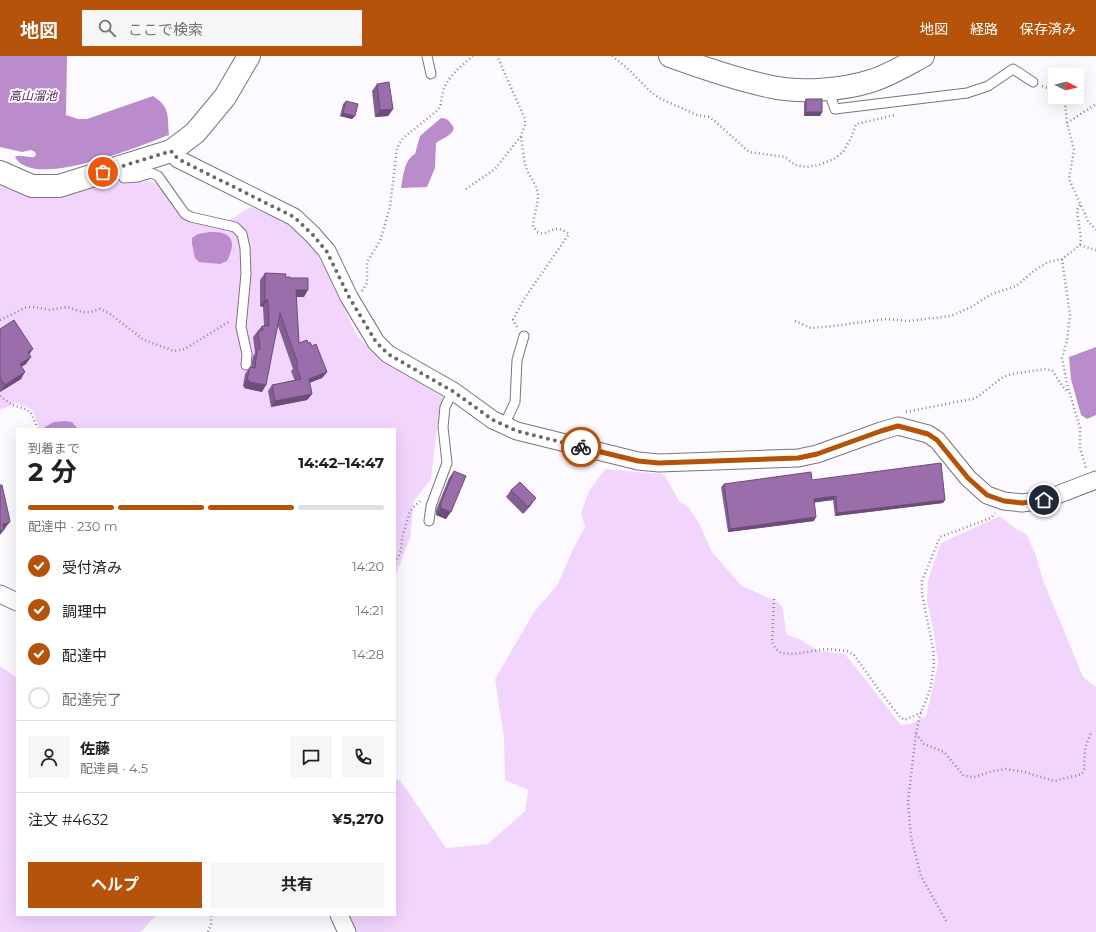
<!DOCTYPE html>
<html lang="ja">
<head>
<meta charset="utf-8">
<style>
	body { margin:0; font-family:Montserrat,"Noto Sans JP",sans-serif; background:#f6f6f6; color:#202124; height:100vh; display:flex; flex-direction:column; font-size:15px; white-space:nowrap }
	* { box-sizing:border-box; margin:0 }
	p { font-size:13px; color:#757577 }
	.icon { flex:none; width:22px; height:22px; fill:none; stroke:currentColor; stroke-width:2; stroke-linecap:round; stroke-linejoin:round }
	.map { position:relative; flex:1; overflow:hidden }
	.details { position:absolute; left:16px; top:372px; width:380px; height:488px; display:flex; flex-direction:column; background:#fff; border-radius:0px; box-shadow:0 4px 16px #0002 }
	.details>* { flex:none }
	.needle { width:26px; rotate:96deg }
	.controls { position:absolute; left:1048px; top:12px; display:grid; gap:8px }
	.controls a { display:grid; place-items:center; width:36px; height:36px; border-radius:0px; background:#fff; box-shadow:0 4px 16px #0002; font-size:20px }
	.pin { position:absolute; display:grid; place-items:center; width:34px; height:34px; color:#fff; margin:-17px; border:2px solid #fff; border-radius:50%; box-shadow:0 1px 4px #0007 }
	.courier { position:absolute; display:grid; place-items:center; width:40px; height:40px; margin:-20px; border:3px solid #b45309; border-radius:50%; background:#fff; color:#222; box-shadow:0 1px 5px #0007 }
	.headline em { font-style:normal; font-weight:700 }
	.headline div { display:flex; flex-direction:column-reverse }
	.headline { display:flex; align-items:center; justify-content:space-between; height:68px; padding:0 12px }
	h1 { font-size:26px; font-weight:700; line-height:30px }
	.bar { display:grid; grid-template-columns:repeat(4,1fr); gap:6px 4px; align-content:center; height:48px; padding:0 12px }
	.bar i { height:5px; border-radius:3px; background:#e0e0e0 }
	.bar .selected { background:#b45309 }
	.bar p { grid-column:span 4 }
	.line { display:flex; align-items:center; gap:10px; padding:0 12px; border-top:1px solid #e0e0e0 }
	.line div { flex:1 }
	.round { display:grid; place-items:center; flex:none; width:42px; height:42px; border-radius:0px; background:#f6f6f6 }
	ol { padding:0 12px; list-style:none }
	li { display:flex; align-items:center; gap:12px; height:44px }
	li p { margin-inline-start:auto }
	li .icon { padding:4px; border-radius:50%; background:#b45309; color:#fff; stroke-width:4 }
	li:last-child { color:#757577 }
	li i { width:22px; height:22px; border:2px solid #e0e0e0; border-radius:50% }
	.cta { display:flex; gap:8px; margin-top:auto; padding:8px 12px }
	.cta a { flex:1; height:46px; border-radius:0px; background:#b45309; color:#fff; font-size:16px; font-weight:700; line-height:46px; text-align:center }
	.cta a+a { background:#f6f6f6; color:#202124 }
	header { display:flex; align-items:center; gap:24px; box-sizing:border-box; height:56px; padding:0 20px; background:#b45309; color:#fff }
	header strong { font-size:19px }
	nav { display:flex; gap:22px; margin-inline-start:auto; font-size:14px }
	.search { width:280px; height:36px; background:#f6f6f6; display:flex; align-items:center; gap:10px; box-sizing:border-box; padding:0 14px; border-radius:0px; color:#757577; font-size:15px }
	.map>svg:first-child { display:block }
	.green { fill:#f2d5fd }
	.water { fill:#bb8ccc }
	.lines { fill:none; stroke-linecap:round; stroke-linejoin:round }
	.service-casing { stroke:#7b737e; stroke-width:11 }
	.minor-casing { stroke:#7b737e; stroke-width:19 }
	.tertiary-casing { stroke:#7b737e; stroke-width:24 }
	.primary-casing { stroke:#7b737e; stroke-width:24 }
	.path { stroke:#8d898e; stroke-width:2.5; stroke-dasharray:1 3; stroke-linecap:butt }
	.service { stroke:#fff; stroke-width:9 }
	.minor { stroke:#fff; stroke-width:17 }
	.tertiary { stroke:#fff; stroke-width:22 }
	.primary { stroke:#fff; stroke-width:22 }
	.wall { fill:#845e93 }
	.shaded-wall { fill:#6c4c78 }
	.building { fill:#9a6dab; stroke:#6c4c78 }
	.done { stroke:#6c686d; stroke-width:4; stroke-dasharray:0 7.2 }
	.route { stroke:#b45309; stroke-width:5 }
	.labels { text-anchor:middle; stroke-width:4; stroke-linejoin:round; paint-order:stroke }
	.water-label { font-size:12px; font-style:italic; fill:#521865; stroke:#fff }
</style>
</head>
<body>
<header>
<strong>地図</strong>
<div class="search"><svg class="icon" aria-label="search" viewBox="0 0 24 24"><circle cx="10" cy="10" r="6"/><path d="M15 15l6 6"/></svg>ここで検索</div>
<nav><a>地図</a><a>経路</a><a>保存済み</a></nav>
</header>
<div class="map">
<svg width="1096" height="876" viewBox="0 0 1096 876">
	<rect width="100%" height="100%" fill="#fdfaff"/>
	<g class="green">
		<polygon points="114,122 125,128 151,125 159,129 175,154 185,164 212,170 233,162 250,151 283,164 316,195 330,221 356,278 369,292 394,312 413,322 443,341 439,356 431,423 414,445 410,482 395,521 395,373 40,373 32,353 16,347 0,354 0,125"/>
		<polygon points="605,413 664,418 679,445 689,452 700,469 712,496 742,530 778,546 783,552 786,578 799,583 819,595 845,598 901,669 911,668 926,660 938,608 934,579 927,544 928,524 941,487 1000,460 1016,473 1026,478 1035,497 1043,524 1083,621 1096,631 1096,876 350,876 344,859 395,859 395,725 398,723 407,734 446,792 488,788 525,755 528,734 505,724 504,682 495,623 534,556 558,528 573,493 585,471 581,457 589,435"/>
		<polygon points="0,610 17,622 17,859 156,859 141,876 0,876"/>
	</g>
	<g class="water">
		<path d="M 0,0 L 67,0 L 66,59 L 78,63 L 87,63 L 153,40 C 171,52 167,59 169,79 C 142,89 33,135 15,101 C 20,98 28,102 34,101 L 36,99 L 35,96 L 31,94 L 22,96 L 0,91 Z"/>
		<path d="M 441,62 C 448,62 450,66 454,72 C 452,80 442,82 436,87 L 435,112 L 427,131 L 401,132 C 403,121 404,104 415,98 L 420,80 Z"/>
		<path d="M 210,176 C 234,175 236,187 227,205 L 220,208 L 199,206 L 195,202 L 192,188 L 192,182 L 198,178 Z"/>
		<polygon points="1096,291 1096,359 1087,363 1081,359 1071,323 1069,301"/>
		<polygon points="65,365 72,366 78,373 45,373 45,371 54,366"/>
	</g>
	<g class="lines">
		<defs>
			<g id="service">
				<polyline points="427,0 431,18"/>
				<polyline points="828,33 835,53 967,37 988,30 1013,13 1033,26"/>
				<polyline points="117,112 124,122 138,121 151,117 158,120 185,158 191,161 235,171 242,178 245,192 246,218 241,271 247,298 246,309"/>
				<polyline points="504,369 515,346 517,304 524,280"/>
				<polyline points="429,465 431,450 447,407 443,371 445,351 453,335"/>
			</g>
			<g id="minor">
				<polyline points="171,95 178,103 294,161 313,179 327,195 349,241 376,286 388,298 453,335 493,364 517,375 638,405 659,407 798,402 817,398 881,375 898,370 928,378 937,384 968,422 987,439 1004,445 1022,447 1044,444 1096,424"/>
				<polyline points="0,538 17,546"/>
				<polyline points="339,859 347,876"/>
			</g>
			<path id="tertiary" d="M 670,0 C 703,12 738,24 772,31 C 801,37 843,34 871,25 C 888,20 908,8 923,0"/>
			<polyline id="primary" points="0,116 32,130 59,130 171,95 195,77 225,41 249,0"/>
		</defs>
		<use href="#service" class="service-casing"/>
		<use href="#minor" class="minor-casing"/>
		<use href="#tertiary" class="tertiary-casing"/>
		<use href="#primary" class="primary-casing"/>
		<g class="path">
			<polyline points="612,0 627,12 651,36 659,42 697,59 709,61 716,66 749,96 785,101 795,109 807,111 819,109 834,103 843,96 851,82 856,68 895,59"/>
			<polyline points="1042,30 1050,33 1055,38"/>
			<polyline points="1058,41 1065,47 1067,67 1074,94 1069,123 1088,165 1096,174"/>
			<polyline points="1067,67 1096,48"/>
			<polyline points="466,133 495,113 521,80 525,69 525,63 497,0"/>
			<polyline points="1080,149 1077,154 1081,182 1080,189 1062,203 1070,259 1067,285 1062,302 1067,328 1080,372 1080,392 1086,412"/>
			<polyline points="1080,189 1096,194"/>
			<path d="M 362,235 L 367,227 L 367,206 L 380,185 L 390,151 L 397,92 L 403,82 L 438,54 C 442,48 441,43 443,36 C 446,22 462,9 473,0"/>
			<polyline points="0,264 27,251 35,251 50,254 67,251 82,256 91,256 100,253 109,257 144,284 174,295 185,293 230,265"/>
			<polyline points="795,265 811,272 833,270 886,263 908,265 951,260 971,251 992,238 1016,230 1035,214 1048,206 1062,203"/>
			<path d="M 517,271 L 513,264 L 524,243 L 569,178 C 558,170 554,173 543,178 L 538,176 L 533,171 C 533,161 538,150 538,140 C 538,131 531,123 527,114 C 523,104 523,91 521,80"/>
			<polyline points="0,340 12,349 26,353 31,357 38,373"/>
			<polyline points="906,356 976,342 1003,321 1012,318 1045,313 1052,314 1063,331 1068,336"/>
			<polyline points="395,507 401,495 402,482 410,455 420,445"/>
			<polyline points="774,543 772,586 776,593 781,597 794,598 826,593 847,595 854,599 879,634 900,661 905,664 922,656"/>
			<polyline points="916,678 924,688 944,696 964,720 974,721 993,715 1006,713 1025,716 1054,725 1082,718 1084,714 1085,692 1091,677"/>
			<polyline points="946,865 921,820 911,781 908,746 916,677 920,659 930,634 934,609 933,592 922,538 922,525 940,481 991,462 995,457"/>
			<polyline points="208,876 211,868 211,859"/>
		</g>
		<use href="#service" class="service"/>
		<use href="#minor" class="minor"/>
		<use href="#tertiary" class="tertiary"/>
		<use href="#primary" class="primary"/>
	</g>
	<g class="wall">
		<polygon points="377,28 393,53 388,60 375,61 372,35"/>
		<polygon points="806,43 822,56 820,60 804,60 804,47"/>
		<polygon points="346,45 355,60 352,63 340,60 343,48"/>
		<polygon points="265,217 290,222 304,241 296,241 299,287 308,287 312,290 327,316 322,322 309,327 312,338 307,344 271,351 268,335 272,329 295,325 291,315 293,313 278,270 262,336 244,332 245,331 243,330 245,318 250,311 251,312 253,300 255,297 253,281 262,270 264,270 263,251 260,250 260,224"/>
		<polygon points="0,273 29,299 26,308 22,310 21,323 0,336"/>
		<polygon points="454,415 446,463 436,459 436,454 449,422"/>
		<polygon points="812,424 943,447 835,460 833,444 814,446 814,465 728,476 721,431 724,428"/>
		<polygon points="511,434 531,449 523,458 506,441"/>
	</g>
	<g class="shaded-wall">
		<polygon points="393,53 388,60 375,61 380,54"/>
		<polygon points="806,56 822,56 820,60 804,60"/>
		<polygon points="343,57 355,60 352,63 340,60"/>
		<polygon points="296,234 308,234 304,241 292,241"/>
		<polygon points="265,244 268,244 263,251 260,250"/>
		<polygon points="33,293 28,300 28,296"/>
		<polygon points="31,301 26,308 15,315 20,308"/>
		<polygon points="25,316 21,323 0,336 5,329"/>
		<polygon points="327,316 322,322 304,329 309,323"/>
		<polygon points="247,324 249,324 245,331 243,330"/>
		<polygon points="249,326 266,329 262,336 244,332"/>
		<polygon points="312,338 307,344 271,351 275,345"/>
		<polygon points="836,440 833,444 812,447 814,443"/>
		<polygon points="536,442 531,449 523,458 528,451"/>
		<polygon points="945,444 943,447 835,460 837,457"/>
		<polygon points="441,452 451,456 446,463 436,459"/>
		<polygon points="816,461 814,465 728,476 730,473"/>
		<polygon points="9,467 0,479 0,472 3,468"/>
	</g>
	<g class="building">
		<polygon points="389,26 393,53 380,54 377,28"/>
		<rect x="806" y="43" width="16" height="13"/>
		<polygon points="346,45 358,48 355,60 343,57"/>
		<polygon points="265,217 286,218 285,221 290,221 290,222 308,222 308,234 296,234 299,287 307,284 308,287 310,286 312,290 316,288 327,316 309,323 312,338 275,345 272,329 301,323 296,309 298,308 280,257 266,329 249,326 249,324 247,324 250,311 255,312 257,294 260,293 258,275 263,274 262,270 269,270 268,244 265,244"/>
		<polygon points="14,264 33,293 28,296 31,301 20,308 25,316 5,329 0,322 0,273"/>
		<polygon points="941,407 945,444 837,457 836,440 814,443 816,461 730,473 724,428 811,416 812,424"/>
		<polygon points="454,415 466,420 451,456 441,452 441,447"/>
		<polygon points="520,426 536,442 528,451 511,434"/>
		<polygon points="0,429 2,429 10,465 9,467 3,468 4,474 0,475"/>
	</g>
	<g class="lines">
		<polyline class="done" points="103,116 171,95 178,103 294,161 313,179 327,196 349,241 376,286 388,298 454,336 493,364 517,375 581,391"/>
		<polyline class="route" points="581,391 638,405 659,407 798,402 817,398 881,375 898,370 928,378 937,384 968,422 987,439 1004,445 1022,447 1044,444"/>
	</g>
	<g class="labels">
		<g class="water-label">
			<text x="33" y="44">高山溜池</text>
		</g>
	</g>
</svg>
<div class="controls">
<a><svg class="needle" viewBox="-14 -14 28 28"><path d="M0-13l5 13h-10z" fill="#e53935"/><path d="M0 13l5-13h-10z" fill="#757577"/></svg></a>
</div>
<div class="pin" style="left:103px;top:116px;background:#ea580c"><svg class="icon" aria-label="bag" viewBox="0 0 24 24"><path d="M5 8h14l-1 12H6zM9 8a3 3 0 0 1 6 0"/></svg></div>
<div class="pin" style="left:1044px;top:444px;background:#1f2937"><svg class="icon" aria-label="home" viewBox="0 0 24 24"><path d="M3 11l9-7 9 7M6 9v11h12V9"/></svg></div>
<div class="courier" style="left:581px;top:391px"><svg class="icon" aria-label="bike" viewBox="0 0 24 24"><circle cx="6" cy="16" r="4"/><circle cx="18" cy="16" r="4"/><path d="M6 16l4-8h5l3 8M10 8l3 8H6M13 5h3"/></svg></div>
<section class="details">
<div class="headline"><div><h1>2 分</h1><p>到着まで</p></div><em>14:42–14:47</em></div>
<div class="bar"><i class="selected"></i><i class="selected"></i><i class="selected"></i><i></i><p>配達中 · 230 m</p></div>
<ol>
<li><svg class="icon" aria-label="check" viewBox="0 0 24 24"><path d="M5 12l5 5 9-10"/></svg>受付済み<p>14:20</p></li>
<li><svg class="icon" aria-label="check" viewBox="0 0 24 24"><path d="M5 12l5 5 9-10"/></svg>調理中<p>14:21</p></li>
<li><svg class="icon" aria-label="check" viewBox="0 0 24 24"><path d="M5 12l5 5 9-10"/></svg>配達中<p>14:28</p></li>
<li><i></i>配達完了</li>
</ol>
<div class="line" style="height:72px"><a class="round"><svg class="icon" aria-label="person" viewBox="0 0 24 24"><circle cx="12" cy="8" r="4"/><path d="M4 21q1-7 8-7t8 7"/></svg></a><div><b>佐藤</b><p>配達員 · 4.5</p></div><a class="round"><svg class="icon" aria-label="chat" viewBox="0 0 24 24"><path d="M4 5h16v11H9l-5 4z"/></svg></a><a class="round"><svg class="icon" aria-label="phone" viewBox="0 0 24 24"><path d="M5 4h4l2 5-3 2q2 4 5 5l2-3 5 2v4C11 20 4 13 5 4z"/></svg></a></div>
<div class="line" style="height:52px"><div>注文 #4632</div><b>¥5,270</b></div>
<div class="cta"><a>ヘルプ</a><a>共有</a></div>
</section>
</div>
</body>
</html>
